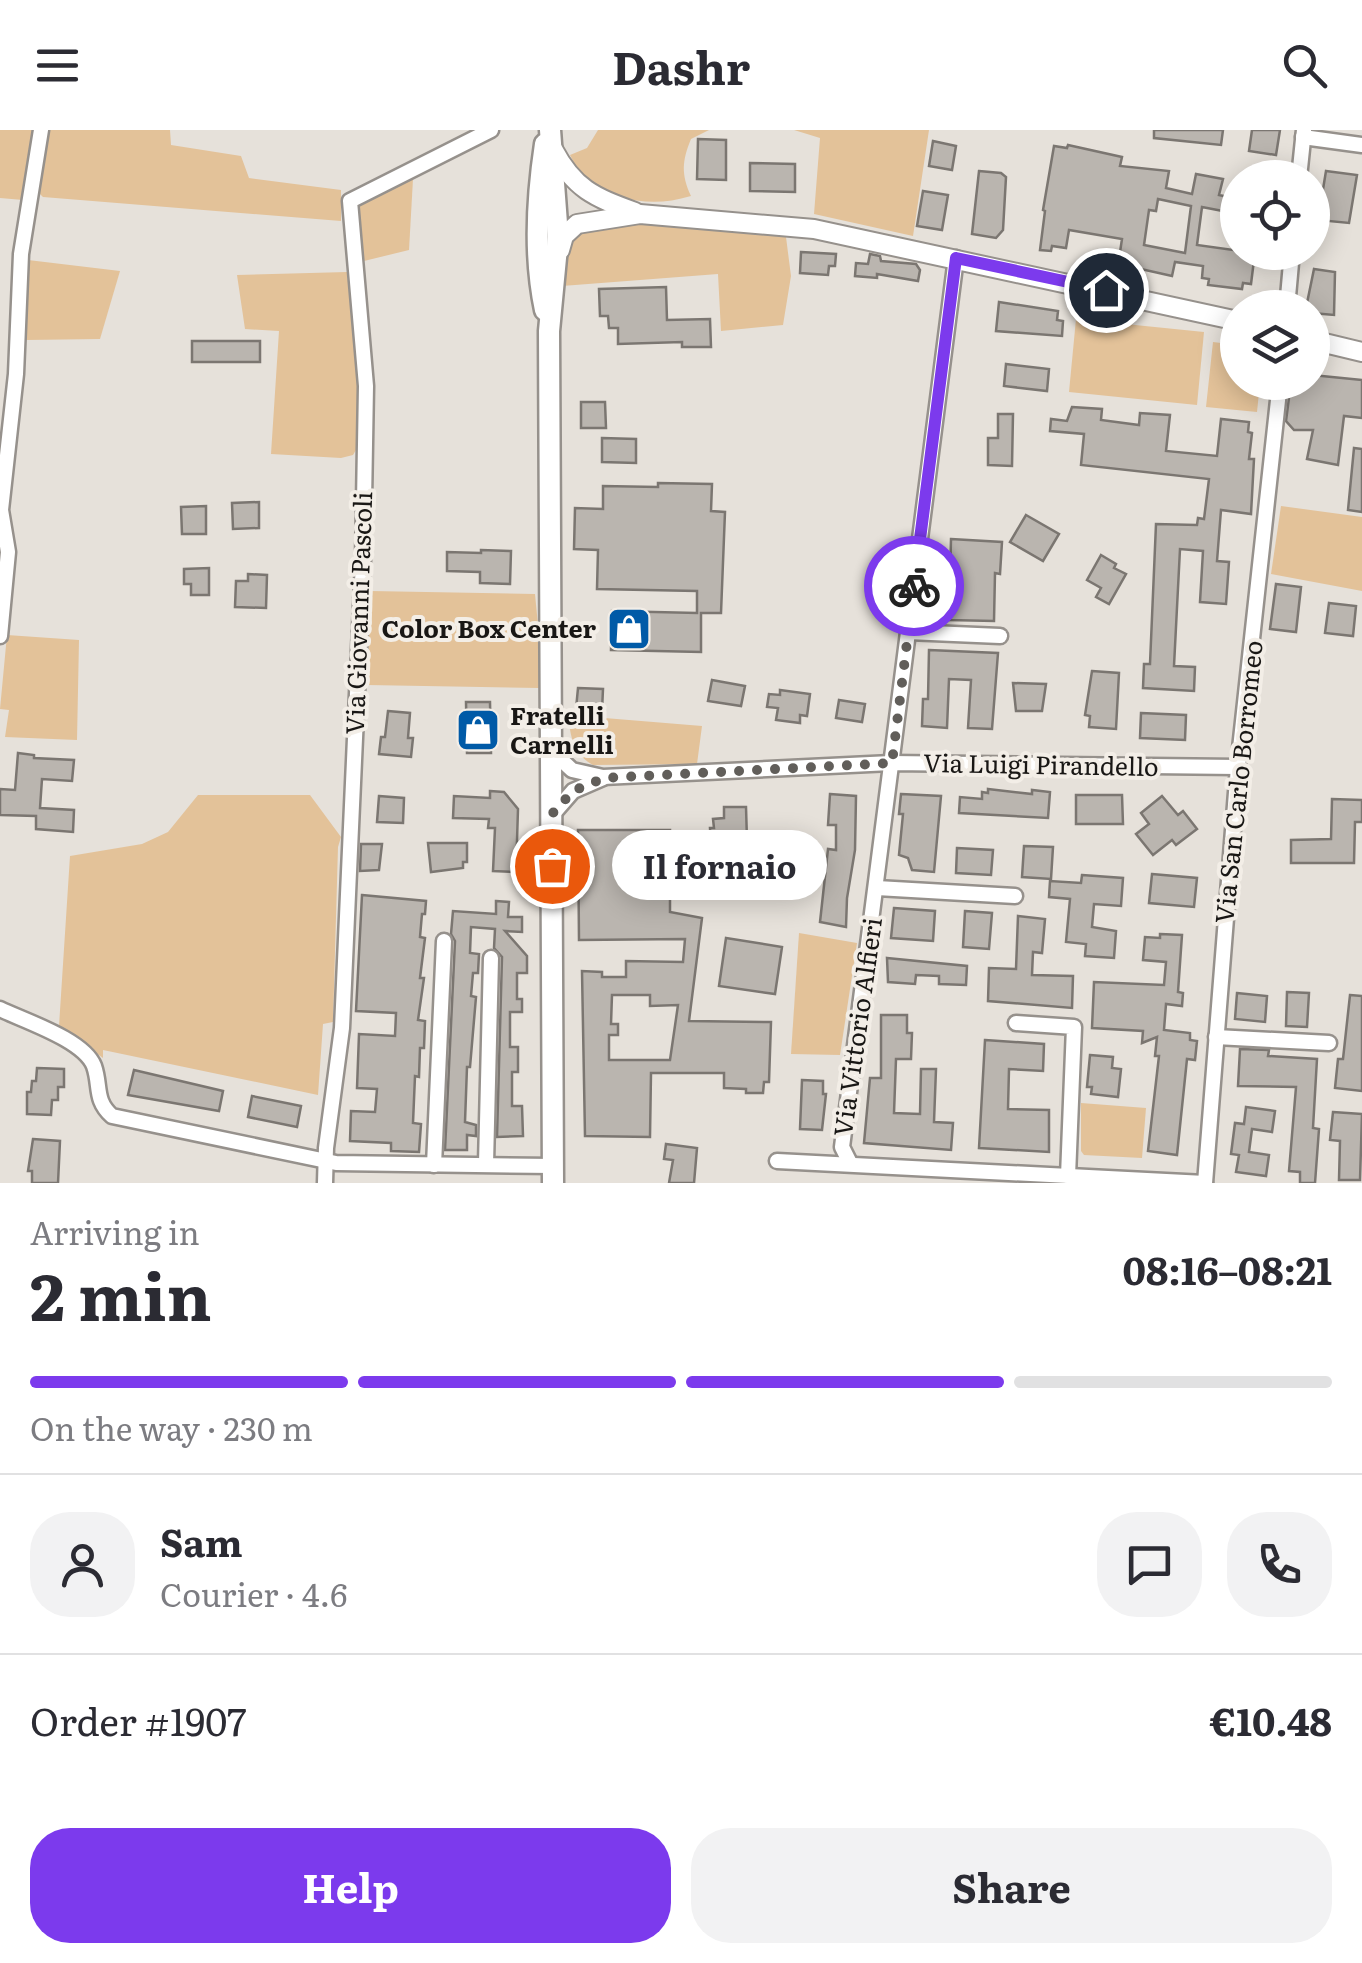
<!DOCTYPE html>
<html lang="en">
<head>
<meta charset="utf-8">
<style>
	body { margin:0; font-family:Literata,serif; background:#f2f2f3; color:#2b2b33; height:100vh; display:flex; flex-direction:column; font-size:38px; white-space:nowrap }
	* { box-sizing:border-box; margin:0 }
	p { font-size:32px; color:#7c7c81 }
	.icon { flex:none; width:55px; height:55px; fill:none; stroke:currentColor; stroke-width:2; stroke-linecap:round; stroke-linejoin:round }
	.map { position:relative; height:1053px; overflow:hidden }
	.sheet { display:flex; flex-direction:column; background:#fff; flex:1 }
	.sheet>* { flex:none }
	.buttons { position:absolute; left:1220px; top:30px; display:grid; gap:20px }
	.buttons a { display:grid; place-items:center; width:110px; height:110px; border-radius:50%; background:#fff; box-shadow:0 5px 25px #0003; font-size:50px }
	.pin { position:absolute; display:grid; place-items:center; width:85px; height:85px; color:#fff; margin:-42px; border:5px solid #fff; border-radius:50%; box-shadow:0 2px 10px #0007 }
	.courier { position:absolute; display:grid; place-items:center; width:100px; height:100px; margin:-50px; border:8px solid #7c3aed; border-radius:50%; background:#fff; color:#222; box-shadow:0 2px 12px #0007 }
	.bubble { position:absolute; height:70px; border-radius:35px; background:#fff; box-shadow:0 5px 25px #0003; font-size:32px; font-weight:700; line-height:70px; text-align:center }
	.head em { font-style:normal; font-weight:700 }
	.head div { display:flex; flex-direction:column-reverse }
	.head { display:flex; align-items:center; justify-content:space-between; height:170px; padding:0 30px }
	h1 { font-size:65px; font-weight:700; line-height:75px }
	.bar { display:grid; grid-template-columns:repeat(4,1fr); gap:15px 10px; align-content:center; height:120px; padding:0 30px }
	.bar i { height:12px; border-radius:8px; background:#e1e1e2 }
	.bar .on { background:#7c3aed }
	.bar p { grid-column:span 4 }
	.line { display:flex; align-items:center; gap:25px; padding:0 30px; border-top:2px solid #e1e1e2 }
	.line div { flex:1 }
	.round { display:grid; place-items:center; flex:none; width:105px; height:105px; border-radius:40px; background:#f2f2f3 }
	.primary-button { display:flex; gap:20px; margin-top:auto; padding:20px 30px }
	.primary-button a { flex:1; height:115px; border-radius:40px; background:#7c3aed; color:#fff; font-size:40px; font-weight:700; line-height:115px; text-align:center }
	.primary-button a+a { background:#f2f2f3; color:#2b2b33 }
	header { display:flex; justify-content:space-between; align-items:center; height:130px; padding:0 30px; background:#fff; font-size:45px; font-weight:700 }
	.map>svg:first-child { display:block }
	.green { fill:#e3c299 }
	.building { fill:#bab5af; stroke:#7b7671; stroke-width:2.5; fill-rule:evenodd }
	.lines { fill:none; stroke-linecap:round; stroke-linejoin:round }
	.minor-casing { stroke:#96918c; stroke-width:19 }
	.tertiary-casing { stroke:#96918c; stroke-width:22 }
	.secondary-casing { stroke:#96918c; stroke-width:25 }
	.minor { stroke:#fff; stroke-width:14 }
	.tertiary { stroke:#fff; stroke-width:18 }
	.secondary { stroke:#fff; stroke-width:20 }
	.done { stroke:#615e5a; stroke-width:10; stroke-dasharray:0 18 }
	.route { stroke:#7c3aed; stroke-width:12 }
	.labels { text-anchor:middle; stroke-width:8; stroke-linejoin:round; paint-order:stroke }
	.street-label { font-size:25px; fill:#191715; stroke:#f3eee7 }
	.poi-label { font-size:25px; font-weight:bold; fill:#191715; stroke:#f3eee7; text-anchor:end }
</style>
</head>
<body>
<header><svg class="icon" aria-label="menu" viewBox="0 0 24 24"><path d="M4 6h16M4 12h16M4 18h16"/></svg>Dashr<svg class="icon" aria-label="search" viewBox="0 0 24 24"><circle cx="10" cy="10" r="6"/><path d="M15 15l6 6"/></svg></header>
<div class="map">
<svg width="1362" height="1053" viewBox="0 0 1362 1053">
	<rect width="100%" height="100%" fill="#e6e1da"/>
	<g class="green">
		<polygon points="0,0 34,0 23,70 0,68"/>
		<polygon points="47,0 170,0 171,15 241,26 249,48 341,60 341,91 43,67 37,61"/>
		<path d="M 598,0 L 709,0 L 691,9 C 682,31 681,44 691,66 C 651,78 622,70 585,54 L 570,25 L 587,18 Z"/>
		<polygon points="794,0 929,0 913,106 814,84 820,8"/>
		<polygon points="413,49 409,120 364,131 357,74"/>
		<path d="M 662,93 L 786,107 L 791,146 L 783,195 L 721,201 L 718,144 L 562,156 C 563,143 561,126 567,115 C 578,93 639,95 662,93 Z"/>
		<polygon points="28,130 120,141 100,209 26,210"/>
		<polygon points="347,142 358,244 359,315 353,325 341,328 271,324 279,201 245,199 237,145"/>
		<polygon points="1076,189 1204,202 1197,275 1069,262"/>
		<polygon points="1213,212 1237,215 1238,252 1260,253 1257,282 1206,277"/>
		<polygon points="1281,376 1362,387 1362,461 1271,444"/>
		<polygon points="370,461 535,464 541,526 539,558 367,555"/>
		<polygon points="7,505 79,510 77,610 5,607 9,580 0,579"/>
		<path d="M 568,585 L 702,596 L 697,634 L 593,635 C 572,623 571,607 568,585 Z"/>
		<polygon points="198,665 310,665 341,707 338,717 333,892 323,894 318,965 103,920 103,928 59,896 70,726 142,714 168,702"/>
		<polygon points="799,803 857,813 840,925 791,924"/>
		<polygon points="1081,973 1146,978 1142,1028 1084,1025 1081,1021"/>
	</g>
	<g class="building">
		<polygon points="1154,0 1223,0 1221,15 1154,8"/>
		<polygon points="1252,0 1280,0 1276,25 1249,21"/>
		<polygon points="698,9 726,10 726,50 697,49"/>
		<polygon points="933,11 956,16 952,40 929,36"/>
		<path d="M 1068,15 L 1122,27 L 1120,36 L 1169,41 L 1166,58 L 1192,64 L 1196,44 L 1223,49 L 1219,65 L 1238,69 L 1238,84 L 1202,77 L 1197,115 L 1248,122 L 1247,129 L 1254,130 L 1251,154 L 1243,153 L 1242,159 L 1208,155 L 1209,149 L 1202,148 L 1203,136 L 1175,132 L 1172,146 L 1141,139 L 1140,145 L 1117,142 L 1122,109 L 1069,100 L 1066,118 L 1052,116 L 1051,121 L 1040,120 L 1045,81 L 1043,80 L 1054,16 L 1067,18 ZM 1158,69 L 1191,76 L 1185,123 L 1144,115 L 1149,80 L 1156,81 Z"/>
		<polygon points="750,33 795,34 795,62 750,61"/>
		<polygon points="979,41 1001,43 1006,47 1003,100 996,108 972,104"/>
		<polygon points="1326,41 1357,45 1349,93 1318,90"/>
		<polygon points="923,61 948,65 942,100 917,96"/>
		<polygon points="801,122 836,124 835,136 829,136 828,145 800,143"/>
		<polygon points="870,124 880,126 881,131 916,134 920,140 918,151 877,144 877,148 855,146 856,133 868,134"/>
		<polygon points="1314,139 1335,142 1334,185 1312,183 1312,178 1306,178"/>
		<polygon points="666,157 667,190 710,189 711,217 682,217 682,212 618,214 618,198 609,198 608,186 600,186 599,159"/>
		<polygon points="999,172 1058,181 1057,190 1063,191 1062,206 996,201"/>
		<rect x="192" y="211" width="68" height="21"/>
		<polygon points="1006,234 1049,239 1047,261 1004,256"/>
		<polygon points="1312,245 1362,250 1362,288 1344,286 1338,335 1307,329 1313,300 1294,300 1286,291 1291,252 1312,252"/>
		<polygon points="581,272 605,272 606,298 581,298"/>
		<polygon points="1072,277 1102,279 1101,290 1139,295 1140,283 1170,285 1166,321 1217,326 1221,289 1249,292 1248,302 1252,303 1249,329 1254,329 1251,384 1221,380 1217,431 1229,432 1226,474 1200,472 1203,421 1180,419 1174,536 1195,537 1194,561 1143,558 1144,534 1150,534 1156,394 1197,395 1198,388 1204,389 1209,349 1081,335 1084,304 1050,301 1051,289 1067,291"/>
		<polygon points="998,284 1013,284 1012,336 988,335 988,308 998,308"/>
		<polygon points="602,308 636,309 636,333 602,332"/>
		<polygon points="1354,318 1362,319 1362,382 1348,380"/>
		<polygon points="658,353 712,354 711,381 725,382 721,483 701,483 701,522 611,520 612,481 697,483 697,461 597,459 598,420 574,419 575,378 603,379 603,356 658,357"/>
		<polygon points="259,372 259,398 233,399 232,373"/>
		<polygon points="206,376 206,404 182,404 181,377"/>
		<polygon points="1026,385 1059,404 1043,431 1010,412"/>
		<polygon points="951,409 1002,412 1000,444 995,443 994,491 949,490"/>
		<polygon points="481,420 511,421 510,454 480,453 480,442 447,441 447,422 481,423"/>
		<polygon points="1101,425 1116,434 1114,438 1126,444 1109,474 1096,467 1101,458 1087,450"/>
		<polygon points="209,438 209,465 191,465 191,454 184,454 184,439"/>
		<polygon points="248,444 267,445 266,478 235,477 236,451 248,451"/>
		<polygon points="1276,454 1301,457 1296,502 1270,499"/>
		<polygon points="1329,473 1356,476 1353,506 1325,503"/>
		<polygon points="929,520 998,523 992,599 968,598 971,550 949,549 947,598 922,596 923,569 928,569"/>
		<polygon points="1092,541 1119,543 1116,599 1089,597 1090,586 1085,585"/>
		<polygon points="712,550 745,556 741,576 708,571"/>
		<polygon points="1013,553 1046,554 1042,581 1016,581"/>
		<polygon points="578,558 603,559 602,581 576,579"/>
		<polygon points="780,560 810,564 807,586 800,585 800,593 776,590 778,578 767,577 769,564 780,565"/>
		<polygon points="839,570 865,574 862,592 836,588"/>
		<polygon points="466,572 490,572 491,623 467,623"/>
		<polygon points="388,581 410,583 408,608 413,608 411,627 379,624 381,607 385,607"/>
		<polygon points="1141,583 1186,585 1185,610 1140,608"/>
		<polygon points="18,623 34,625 34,628 74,630 72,651 42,649 40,678 74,680 73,702 36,699 36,686 0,685 0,659 15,660"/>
		<polygon points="988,659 1032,664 1032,660 1050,662 1048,688 959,683 960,667 982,669 982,662 988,663"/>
		<polygon points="490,661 504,662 518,679 516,742 493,741 495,698 488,698 489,689 453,688 454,666 490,668"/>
		<polygon points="830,664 856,666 855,720 847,768 846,797 820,792 828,719 836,720 836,695 828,695"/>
		<polygon points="901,664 941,666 934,742 912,740 908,728 899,725 903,684 899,684"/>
		<polygon points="1076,665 1122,665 1123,694 1076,694"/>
		<polygon points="379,666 404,668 403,693 377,692"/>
		<polygon points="1162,666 1178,685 1183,681 1197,699 1176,715 1172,710 1153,725 1136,704 1149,694 1141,683"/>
		<polygon points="1332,669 1362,670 1362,692 1355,692 1354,733 1291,733 1291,710 1331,709"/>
		<polygon points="724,677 746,677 747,710 736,710 737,737 712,738 710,698 714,698 713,689 724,688"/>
		<path d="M 578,700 L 670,700 L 670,782 L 702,788 L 689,891 L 771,892 L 769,952 L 764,952 L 763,963 L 746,963 L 746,959 L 724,958 L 724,943 L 651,943 L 650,1007 L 585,1006 L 582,841 L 602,842 L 602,847 L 626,847 L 626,831 L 683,832 L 685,809 L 579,810 ZM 612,865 L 650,865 L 650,876 L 678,875 L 670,930 L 609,930 L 609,905 L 618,905 L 618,894 L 611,894 Z"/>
		<polygon points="428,713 467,713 467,732 463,732 463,738 431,742"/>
		<polygon points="361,714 382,714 379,740 360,741"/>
		<polygon points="1024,716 1053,717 1051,749 1022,747"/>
		<polygon points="957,718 993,720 991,745 956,743"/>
		<polygon points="1152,744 1197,748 1194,777 1149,773"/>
		<polygon points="1082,745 1123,748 1121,776 1094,774 1092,797 1116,801 1114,828 1085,826 1086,814 1066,812 1070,769 1049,767 1050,751 1081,753"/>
		<polygon points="362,765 426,771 425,784 422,784 420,807 425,808 420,848 424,848 418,890 425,891 424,918 420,918 419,947 415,946 413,993 421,994 419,1022 391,1021 391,1013 350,1011 351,981 375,982 377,959 357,958 359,904 395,906 396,883 356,881"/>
		<polygon points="496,771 509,772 508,787 522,787 522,802 505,801 527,826 527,843 517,843 517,869 522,869 522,882 510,882 510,917 518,917 518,942 512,942 512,976 522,976 523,1006 497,1007 502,827 494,818 495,799 471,797 470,823 479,824 478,843 473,843 471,866 476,867 470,937 467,937 465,992 476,995 476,1006 467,1005 467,1020 445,1020 455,811 451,804 453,781 496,784"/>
		<polygon points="894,778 935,781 933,811 891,808"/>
		<polygon points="965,781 992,783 989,819 963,817"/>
		<polygon points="1018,786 1045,789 1042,823 1033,822 1032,845 1073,846 1072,878 988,871 989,838 1016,839"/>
		<polygon points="1160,804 1182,805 1178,862 1183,863 1182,876 1166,874 1164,900 1190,903 1190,910 1197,911 1195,930 1187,929 1177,1025 1148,1021 1159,926 1155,926 1157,907 1142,913 1143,901 1092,898 1094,852 1164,855 1166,832 1143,830 1145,807 1160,808"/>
		<polygon points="726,808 782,817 775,864 719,856"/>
		<polygon points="887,828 967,836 966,855 939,854 939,846 916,845 915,854 888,852"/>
		<polygon points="1287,862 1309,863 1307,897 1286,896"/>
		<polygon points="1237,863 1267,866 1265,892 1235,889"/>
		<polygon points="1350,865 1362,866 1362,961 1335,958 1338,929 1343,929"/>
		<polygon points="881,885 907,885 907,903 912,903 911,929 896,929 894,983 920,984 921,939 936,939 934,992 953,993 951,1020 864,1013 870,948 881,948"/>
		<polygon points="985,910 1044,914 1043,941 1009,939 1008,979 1049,980 1049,1022 979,1018"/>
		<polygon points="1240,919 1269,920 1268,926 1317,929 1313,998 1319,999 1315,1053 1300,1053 1300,1042 1289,1041 1296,957 1238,956"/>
		<polygon points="1090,925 1113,927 1112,938 1121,939 1118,967 1091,964 1092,957 1087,957"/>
		<polygon points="37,938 64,939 64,957 58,957 58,970 52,970 51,985 27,984 27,962 31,962 32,951 36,951"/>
		<polygon points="134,940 223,961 219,981 128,965"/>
		<polygon points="802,950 823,951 823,964 826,964 822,1000 800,999"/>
		<polygon points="252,966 301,976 297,997 248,987"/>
		<polygon points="1246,977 1275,981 1272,1002 1252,999 1249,1022 1269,1025 1266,1046 1236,1042 1239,1025 1231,1024 1235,993 1244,994"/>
		<polygon points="1333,982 1362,984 1360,1050 1339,1050 1340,1011 1330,1010"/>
		<polygon points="33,1009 60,1011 58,1053 32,1053 32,1041 28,1041"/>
		<polygon points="666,1014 697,1018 694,1053 669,1053 673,1030 664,1029"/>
	</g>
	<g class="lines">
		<defs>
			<g id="minor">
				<polyline points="1303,7 1362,15"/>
				<polyline points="1299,48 1304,0"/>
				<polyline points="1287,178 1292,122"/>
				<polyline points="908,502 1000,506"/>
				<polyline points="0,506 8,422 1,380 16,244 21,124 41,0"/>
				<polyline points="552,621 572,640 603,647 891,633 1238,637"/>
				<polyline points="553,684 573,661 603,648"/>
				<polyline points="877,758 1015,766"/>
				<path d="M 0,879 C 25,891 84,910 94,936 C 101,956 94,970 112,986 L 336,1033 L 553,1036"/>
				<polyline points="1016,893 1074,897 1068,1046"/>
				<polyline points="1216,907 1329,913"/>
				<polyline points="777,1031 1205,1053"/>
				<polyline points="850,1033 842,1017 956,128"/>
				<polyline points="486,1034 491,828"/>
				<polyline points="434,1035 444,811"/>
				<polyline points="325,1053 326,1018 342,898 363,430 366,256 350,71 491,0"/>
				<polyline points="1205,1053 1238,637 1280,252"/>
			</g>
			<g id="tertiary">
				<path d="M 553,19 C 574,59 594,67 635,82"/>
				<polyline points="560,120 564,106 577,94 640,84 814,99 1238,191"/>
				<polyline points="1312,210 1362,222"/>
			</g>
			<g id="secondary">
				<polyline points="550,0 558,107 549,201 553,1053"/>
				<path d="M 545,14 C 537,67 534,128 545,180"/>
			</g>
		</defs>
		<use href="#minor" class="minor-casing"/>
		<use href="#tertiary" class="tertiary-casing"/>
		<use href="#secondary" class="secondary-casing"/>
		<use href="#minor" class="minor"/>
		<use href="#tertiary" class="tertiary"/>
		<use href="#secondary" class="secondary"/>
	</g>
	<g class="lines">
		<polyline class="done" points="552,736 552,684 573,661 604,648 892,633 914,456"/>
		<polyline class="route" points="914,456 956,128 1106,160"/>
	</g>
	<defs>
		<symbol id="shop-square" viewBox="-11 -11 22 22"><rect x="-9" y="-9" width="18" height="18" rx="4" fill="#005aa7" stroke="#f3eee7"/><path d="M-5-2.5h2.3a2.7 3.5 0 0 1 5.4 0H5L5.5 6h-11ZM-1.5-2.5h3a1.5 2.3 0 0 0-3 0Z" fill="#fff"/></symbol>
	</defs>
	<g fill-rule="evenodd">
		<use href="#shop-square" x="604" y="474" width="50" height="50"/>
		<use href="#shop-square" x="453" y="575" width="50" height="50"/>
	</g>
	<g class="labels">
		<g class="street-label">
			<text transform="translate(359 483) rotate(-88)" y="9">Via Giovanni Pascoli</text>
			<text transform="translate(1041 635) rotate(1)" y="9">Via Luigi Pirandello</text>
			<text transform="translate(1239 652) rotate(-84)" y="9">Via San Carlo Borromeo</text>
			<text transform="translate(858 897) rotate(-82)" y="9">Via Vittorio Alfieri</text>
		</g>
		<g class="poi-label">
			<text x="596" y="508">Color Box Center</text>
			<text x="510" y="595" text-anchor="start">Fratelli<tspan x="510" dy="29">Carnelli</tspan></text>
		</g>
	</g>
</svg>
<div class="buttons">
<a><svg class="icon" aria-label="locate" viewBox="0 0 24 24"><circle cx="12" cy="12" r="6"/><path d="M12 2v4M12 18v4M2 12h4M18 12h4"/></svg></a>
<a><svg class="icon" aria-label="layers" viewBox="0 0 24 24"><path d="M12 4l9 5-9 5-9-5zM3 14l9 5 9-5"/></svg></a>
</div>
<div class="pin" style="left:552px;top:736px;background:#ea580c"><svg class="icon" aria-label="bag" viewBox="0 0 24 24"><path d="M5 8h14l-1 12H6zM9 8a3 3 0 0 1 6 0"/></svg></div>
<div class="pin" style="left:1106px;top:160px;background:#1f2937"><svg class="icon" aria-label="home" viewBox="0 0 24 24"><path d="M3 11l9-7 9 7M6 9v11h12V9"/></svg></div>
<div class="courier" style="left:914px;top:456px"><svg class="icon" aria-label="bike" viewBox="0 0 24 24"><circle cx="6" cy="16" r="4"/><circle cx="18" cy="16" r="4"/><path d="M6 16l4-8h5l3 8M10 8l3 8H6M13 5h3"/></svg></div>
<div class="bubble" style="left:612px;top:700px;width:215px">Il fornaio</div>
</div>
<section class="sheet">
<div class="head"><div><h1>2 min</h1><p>Arriving in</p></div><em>08:16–08:21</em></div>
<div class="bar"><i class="on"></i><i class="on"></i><i class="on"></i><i></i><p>On the way · 230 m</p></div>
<div class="line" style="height:180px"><a class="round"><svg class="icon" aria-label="person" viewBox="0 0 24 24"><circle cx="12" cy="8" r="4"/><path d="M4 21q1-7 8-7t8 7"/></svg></a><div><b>Sam</b><p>Courier · 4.6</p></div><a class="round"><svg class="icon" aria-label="chat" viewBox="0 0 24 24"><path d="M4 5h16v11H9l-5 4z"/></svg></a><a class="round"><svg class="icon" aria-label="phone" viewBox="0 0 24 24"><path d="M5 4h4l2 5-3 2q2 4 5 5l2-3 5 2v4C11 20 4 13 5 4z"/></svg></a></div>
<div class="line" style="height:130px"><div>Order #1907</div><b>€10.48</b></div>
<div class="primary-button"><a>Help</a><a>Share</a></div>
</section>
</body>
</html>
